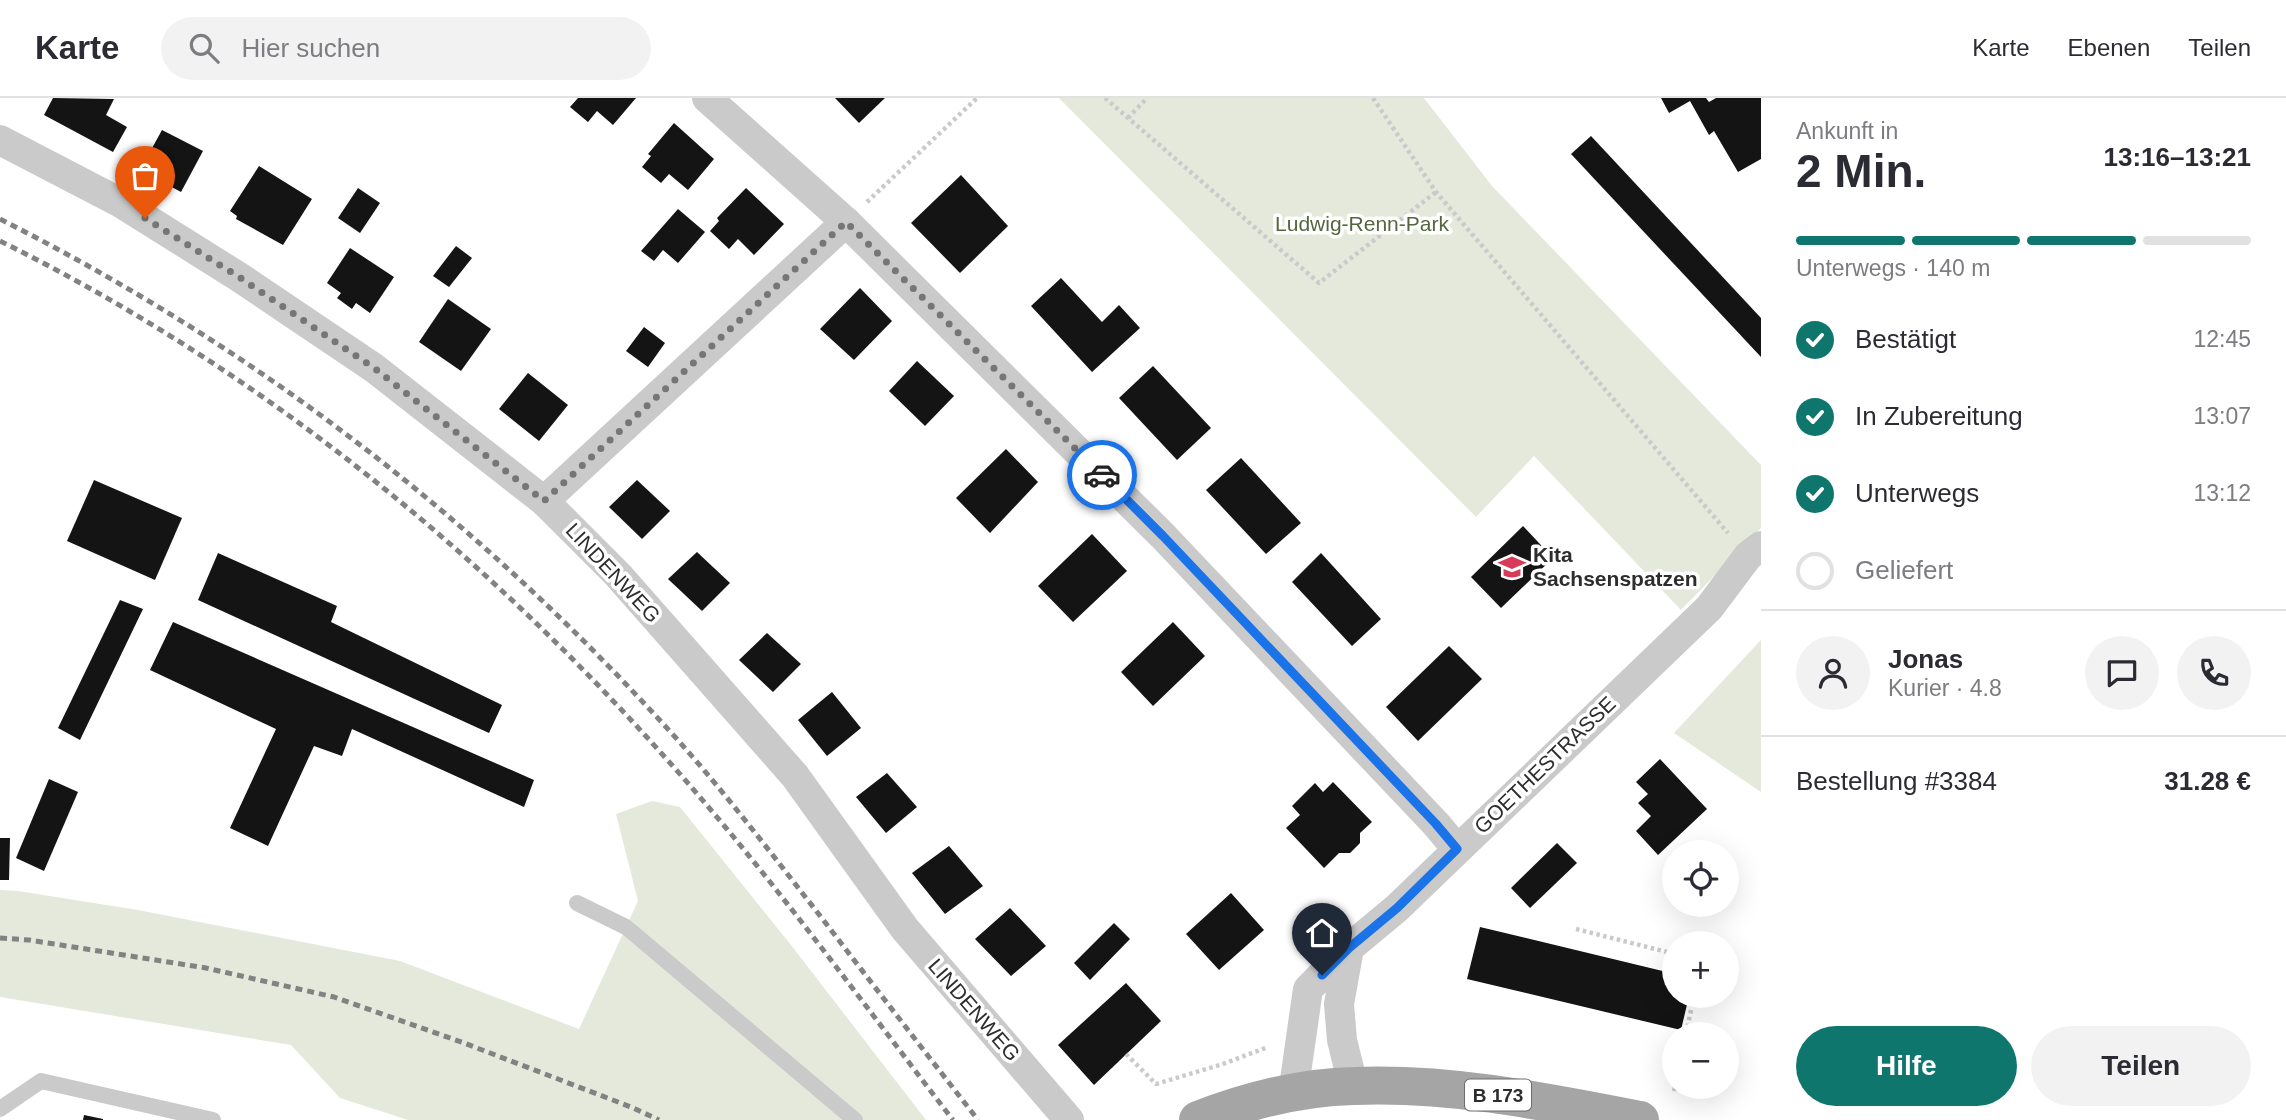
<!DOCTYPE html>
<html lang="de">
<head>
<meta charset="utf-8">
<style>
	body { margin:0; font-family:Arial,sans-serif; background:#f2f2f3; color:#2b2b33; height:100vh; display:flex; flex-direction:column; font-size:26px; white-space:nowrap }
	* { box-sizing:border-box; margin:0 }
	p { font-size:23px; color:#7c7c81 }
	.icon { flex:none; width:38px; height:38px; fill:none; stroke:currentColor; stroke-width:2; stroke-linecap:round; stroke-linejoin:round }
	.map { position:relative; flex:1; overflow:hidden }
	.sheet { display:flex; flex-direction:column; background:#fff; width:525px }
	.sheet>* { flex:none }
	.tools { position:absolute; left:1662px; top:742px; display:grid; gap:14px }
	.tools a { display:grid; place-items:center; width:77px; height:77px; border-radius:50%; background:#fff; box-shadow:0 7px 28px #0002; font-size:35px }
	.pin { position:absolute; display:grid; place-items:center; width:60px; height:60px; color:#fff; margin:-72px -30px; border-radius:50% 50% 50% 0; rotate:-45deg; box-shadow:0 0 7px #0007 }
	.pin .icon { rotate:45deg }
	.courier { position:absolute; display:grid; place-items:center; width:70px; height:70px; margin:-35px; border:5px solid #1a73e8; border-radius:50%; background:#fff; color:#222; box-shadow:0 2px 9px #0007 }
	.head em { font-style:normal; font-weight:600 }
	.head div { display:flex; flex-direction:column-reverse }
	.head { display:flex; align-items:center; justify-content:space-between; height:119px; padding:0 35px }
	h1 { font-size:46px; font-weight:600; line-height:52px }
	.bar { display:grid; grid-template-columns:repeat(4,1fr); gap:10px 7px; align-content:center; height:84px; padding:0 35px }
	.bar i { height:9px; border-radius:5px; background:#e1e1e2 }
	.bar .on { background:#0f766e }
	.bar p { grid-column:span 4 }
	.line { display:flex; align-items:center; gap:18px; padding:0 35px; border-top:2px solid #e1e1e2 }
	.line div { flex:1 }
	.round { display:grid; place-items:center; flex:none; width:74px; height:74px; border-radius:37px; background:#f2f2f3 }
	ol { padding:0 35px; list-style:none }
	li { display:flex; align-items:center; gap:21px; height:77px }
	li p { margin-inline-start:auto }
	li .icon { padding:7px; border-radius:50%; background:#0f766e; color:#fff; stroke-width:4 }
	li:last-child { color:#7c7c81 }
	li i { width:38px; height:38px; border:4px solid #e1e1e2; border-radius:50% }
	.primary-button { display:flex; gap:14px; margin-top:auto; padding:14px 35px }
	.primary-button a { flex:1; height:80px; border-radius:42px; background:#0f766e; color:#fff; font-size:28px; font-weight:600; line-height:80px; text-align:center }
	.primary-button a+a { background:#f2f2f3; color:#2b2b33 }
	header { display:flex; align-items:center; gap:42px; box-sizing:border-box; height:98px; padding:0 35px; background:#fff; border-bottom:2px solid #e1e1e2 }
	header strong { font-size:33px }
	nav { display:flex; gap:38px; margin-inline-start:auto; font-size:24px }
	.search { width:490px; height:63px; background:#f2f2f3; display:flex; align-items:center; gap:18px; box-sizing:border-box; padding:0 24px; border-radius:38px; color:#7c7c81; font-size:26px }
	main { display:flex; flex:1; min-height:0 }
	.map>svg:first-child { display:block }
	.green { fill:#e5e9db }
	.building { fill:#141414 }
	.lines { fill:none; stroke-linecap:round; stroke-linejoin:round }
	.path { stroke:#cacaca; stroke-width:4.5; stroke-dasharray:3.5 3.5; stroke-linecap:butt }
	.service { stroke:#cacaca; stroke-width:16 }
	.minor { stroke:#cacaca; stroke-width:30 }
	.primary { stroke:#a5a5a5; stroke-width:38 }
	.rail { stroke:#828282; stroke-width:5; stroke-dasharray:7 5; stroke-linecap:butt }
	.done { stroke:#767676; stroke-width:7; stroke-dasharray:0 12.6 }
	.route { stroke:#1a73e8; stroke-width:9 }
	.labels { text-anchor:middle; stroke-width:7; stroke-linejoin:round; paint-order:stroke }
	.shield { fill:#fff; stroke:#6c6c6c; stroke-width:2 }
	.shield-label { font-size:19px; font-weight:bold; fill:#2d2d2d }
	.park-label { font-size:21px; fill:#55653e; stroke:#fff }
	.poi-label { font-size:21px; font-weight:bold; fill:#2d2d2d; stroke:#fff; text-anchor:start }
	.street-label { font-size:21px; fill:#2d2d2d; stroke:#fff }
</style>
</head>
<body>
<header>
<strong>Karte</strong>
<div class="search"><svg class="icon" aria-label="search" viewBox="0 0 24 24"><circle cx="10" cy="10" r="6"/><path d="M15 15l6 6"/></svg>Hier suchen</div>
<nav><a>Karte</a><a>Ebenen</a><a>Teilen</a></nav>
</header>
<main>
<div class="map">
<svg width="1761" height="1022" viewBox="0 0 1761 1022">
	<rect width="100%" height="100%" fill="#fff"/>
	<g class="green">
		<polygon points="1059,0 1424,0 1492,88 1761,367 1761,430 1681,512 1534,358 1476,419"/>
		<polygon points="1761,542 1761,694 1674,635"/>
		<polygon points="652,703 680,709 791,847 926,1022 408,1022 340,1000 291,947 0,899 0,792 18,793 138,812 400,863 579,931 638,803 616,716"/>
	</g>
	<g class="building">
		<polygon points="53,0 114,1 106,17 127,29 113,54 44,17"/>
		<polygon points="578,0 636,0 613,27 597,13 588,24 570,9"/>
		<polygon points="835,0 885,0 859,25"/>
		<polygon points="1661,0 1706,0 1709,4 1716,0 1761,0 1761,61 1738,74 1714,33 1709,37 1690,3 1669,15"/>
		<polygon points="674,25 714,61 688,92 669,76 661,85 642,69 651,58 648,56"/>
		<polygon points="162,32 203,53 181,94 140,72"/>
		<polygon points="1591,38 1761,220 1761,259 1571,56"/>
		<polygon points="259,68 312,101 283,147 236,121 237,118 230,113"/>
		<polygon points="961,77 1008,128 960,175 911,125"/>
		<polygon points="358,90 380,105 360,135 338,120"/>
		<polygon points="746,90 784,126 754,157 738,141 729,151 710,133 719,123 717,120"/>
		<polygon points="678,111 705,134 678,165 663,152 654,163 641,153"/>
		<polygon points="456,148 472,160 449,189 433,178"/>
		<polygon points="350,150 394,179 370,215 356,205 352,211 337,200 341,195 327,185"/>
		<polygon points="1061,180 1102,224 1119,207 1140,230 1092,274 1031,208"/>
		<polygon points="860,190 892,223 854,262 820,231"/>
		<polygon points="448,201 491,231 461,273 419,244"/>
		<polygon points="644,229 665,245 648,269 626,253"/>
		<polygon points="917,263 954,298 925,328 889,293"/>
		<polygon points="1153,268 1211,330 1177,362 1119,300"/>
		<polygon points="528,275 568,307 539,343 499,311"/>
		<polygon points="1006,351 1038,384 990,435 956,400"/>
		<polygon points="1241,360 1301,425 1266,456 1206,392"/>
		<polygon points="94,382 182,420 155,482 67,443"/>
		<polygon points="637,382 670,413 642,441 609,409"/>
		<polygon points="1523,428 1553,460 1501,510 1471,479"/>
		<polygon points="1092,436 1127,473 1073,524 1038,488"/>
		<polygon points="697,454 730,485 702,513 668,481"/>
		<polygon points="218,455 337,508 331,524 502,607 489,635 198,502"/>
		<polygon points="1321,455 1381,521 1352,548 1292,484"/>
		<polygon points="120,502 143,511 80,642 58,630"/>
		<polygon points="173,524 534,682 524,709 352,631 342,658 314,648 268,748 230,730 276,631 150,572"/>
		<polygon points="1173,524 1205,558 1153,608 1121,574"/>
		<polygon points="767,535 801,566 773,594 739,562"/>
		<polygon points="1449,548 1482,581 1418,643 1386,609"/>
		<polygon points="832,594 861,630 827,658 798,622"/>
		<polygon points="1660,661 1707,711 1658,757 1636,733 1651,718 1638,705 1648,696 1636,684"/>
		<polygon points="887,675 917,709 886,735 856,699"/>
		<polygon points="49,681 78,694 44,773 16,760"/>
		<polygon points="1333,684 1372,724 1360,735 1360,745 1350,755 1339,755 1324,770 1286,730 1300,717 1292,708 1315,685 1323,694"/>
		<polygon points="0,740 10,740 9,782 0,782"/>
		<polygon points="1557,745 1577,765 1530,810 1511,790"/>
		<polygon points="949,748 983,788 945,816 912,775"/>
		<polygon points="1231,795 1264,832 1219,872 1186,836"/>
		<polygon points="1010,810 1046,848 1011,878 975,841"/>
		<polygon points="1114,825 1130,841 1090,882 1074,865"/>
		<polygon points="1480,829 1675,876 1675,898 1689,898 1681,932 1467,881"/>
		<polygon points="1126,885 1161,923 1094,987 1058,947"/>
		<polygon points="84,1017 103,1021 103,1022 83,1022"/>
	</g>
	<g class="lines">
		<g class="path">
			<polyline points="1105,0 1319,185 1436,94"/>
			<polyline points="1373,0 1436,94 1728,435"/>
			<polyline points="1128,20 1147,0"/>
			<polyline points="867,104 977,0"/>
			<polyline points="1576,831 1675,856"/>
			<polyline points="1686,936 1694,898"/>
			<polyline points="1126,956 1156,986 1220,967 1268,949"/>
			<polyline points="1674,993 1675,989"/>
		</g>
		<g class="service">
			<polyline points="577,805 626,829 855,1022"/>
			<polyline points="0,1011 41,983 213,1022"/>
		</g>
		<g class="minor">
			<polyline points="707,0 846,124 1163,438 1436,726 1457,751"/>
			<polyline points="0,42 121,105 239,179 374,270 544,403 618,477 795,678 905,831 1069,1022"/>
			<polyline points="544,403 846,124"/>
			<polyline points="1349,850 1339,906 1342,942 1353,987"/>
			<polyline points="1293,996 1308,891 1349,850 1397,810 1709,510 1748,458 1761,448"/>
		</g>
		<path class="primary" d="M 1198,1022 C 1247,1003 1302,989 1354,988 C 1450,984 1547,1004 1640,1022"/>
		<g class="rail">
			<path d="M 0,121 C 261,253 480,423 676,640 C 727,697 774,759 821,819 C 873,887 925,954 978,1022"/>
			<path d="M 0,143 C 253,268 474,446 662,656 C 766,771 858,899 953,1022"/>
			<polyline points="0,840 29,842 206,870 334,899 464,945 631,1009 659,1022"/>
		</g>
	</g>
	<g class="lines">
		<polyline class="done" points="145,120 239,179 374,270 544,403 846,124 1102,377"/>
		<polyline class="route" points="1102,377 1163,438 1436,726 1457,751 1397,810 1349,850 1322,877"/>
	</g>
	<defs>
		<symbol id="school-bare" viewBox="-9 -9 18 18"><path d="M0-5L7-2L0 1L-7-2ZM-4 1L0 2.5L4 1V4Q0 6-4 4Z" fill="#d83b5a" stroke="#fff" stroke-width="2.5" paint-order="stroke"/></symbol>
	</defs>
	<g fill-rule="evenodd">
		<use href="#school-bare" x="1493" y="450" width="38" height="38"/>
	</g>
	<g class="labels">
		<rect class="shield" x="1465" y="981.5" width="66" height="31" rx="5"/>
		<g class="shield-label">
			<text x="1498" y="1004">B 173</text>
		</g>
		<g class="park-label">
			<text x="1362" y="133">Ludwig-Renn-Park</text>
		</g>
		<g class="poi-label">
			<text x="1533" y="464">Kita<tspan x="1533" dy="24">Sachsenspatzen</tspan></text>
		</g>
		<g class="street-label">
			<text transform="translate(613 475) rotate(47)" y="7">LINDENWEG</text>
			<text transform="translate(1545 667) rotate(-44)" y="7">GOETHESTRASSE</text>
			<text transform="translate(974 912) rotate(49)" y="7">LINDENWEG</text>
		</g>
	</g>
</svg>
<div class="tools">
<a><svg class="icon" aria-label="locate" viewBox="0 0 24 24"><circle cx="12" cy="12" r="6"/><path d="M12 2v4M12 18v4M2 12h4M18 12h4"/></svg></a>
<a>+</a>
<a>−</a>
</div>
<div class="pin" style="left:145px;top:120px;background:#ea580c"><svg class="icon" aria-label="bag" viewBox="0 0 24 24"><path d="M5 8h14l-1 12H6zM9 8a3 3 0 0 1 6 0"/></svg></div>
<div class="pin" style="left:1322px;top:877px;background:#1f2937"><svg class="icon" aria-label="home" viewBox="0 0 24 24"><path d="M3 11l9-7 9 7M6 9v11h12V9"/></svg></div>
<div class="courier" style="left:1102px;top:377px"><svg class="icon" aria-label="car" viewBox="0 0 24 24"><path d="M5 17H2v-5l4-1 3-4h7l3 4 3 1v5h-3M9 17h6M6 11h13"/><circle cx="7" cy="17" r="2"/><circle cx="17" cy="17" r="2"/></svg></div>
</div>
<section class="sheet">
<div class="head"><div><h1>2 Min.</h1><p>Ankunft in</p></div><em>13:16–13:21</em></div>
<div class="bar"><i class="on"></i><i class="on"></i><i class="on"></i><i></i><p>Unterwegs · 140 m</p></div>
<ol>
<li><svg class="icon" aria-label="check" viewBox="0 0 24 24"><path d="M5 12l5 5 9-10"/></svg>Bestätigt<p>12:45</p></li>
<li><svg class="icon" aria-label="check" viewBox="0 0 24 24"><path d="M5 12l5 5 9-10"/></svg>In Zubereitung<p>13:07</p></li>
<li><svg class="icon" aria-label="check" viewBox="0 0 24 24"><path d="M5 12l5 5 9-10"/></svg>Unterwegs<p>13:12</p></li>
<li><i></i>Geliefert</li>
</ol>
<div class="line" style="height:126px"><a class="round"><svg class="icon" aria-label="person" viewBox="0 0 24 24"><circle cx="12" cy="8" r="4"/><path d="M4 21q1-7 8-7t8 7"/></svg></a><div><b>Jonas</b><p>Kurier · 4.8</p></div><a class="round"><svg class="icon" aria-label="chat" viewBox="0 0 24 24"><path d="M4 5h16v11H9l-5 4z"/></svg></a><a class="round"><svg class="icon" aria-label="phone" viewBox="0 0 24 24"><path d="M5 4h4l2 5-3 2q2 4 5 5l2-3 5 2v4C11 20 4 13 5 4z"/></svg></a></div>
<div class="line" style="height:91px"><div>Bestellung #3384</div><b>31.28 €</b></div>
<div class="primary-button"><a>Hilfe</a><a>Teilen</a></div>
</section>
</main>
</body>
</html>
